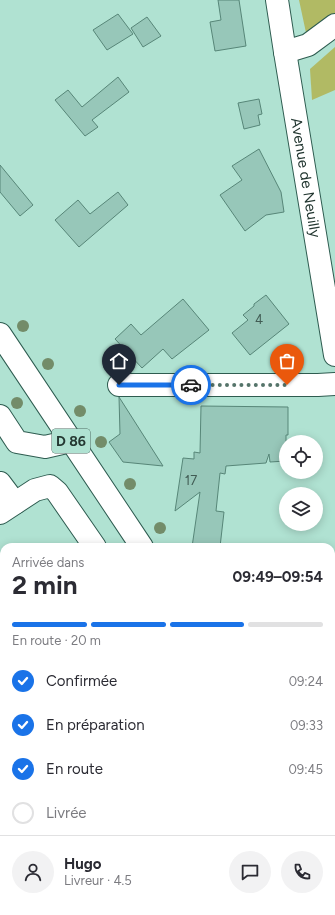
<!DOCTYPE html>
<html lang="fr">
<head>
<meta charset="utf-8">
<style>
	body { margin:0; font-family:Figtree,sans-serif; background:#f2f2f3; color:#2b2b33; height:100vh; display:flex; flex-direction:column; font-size:15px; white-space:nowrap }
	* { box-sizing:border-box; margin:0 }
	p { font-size:13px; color:#7c7c81 }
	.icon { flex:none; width:22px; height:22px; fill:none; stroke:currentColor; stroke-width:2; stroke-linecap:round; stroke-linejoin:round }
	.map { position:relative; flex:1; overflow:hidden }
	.drawer { position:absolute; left:0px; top:543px; width:335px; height:372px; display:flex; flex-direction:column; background:#fff; border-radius:12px 12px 0 0; box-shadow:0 2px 10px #0003 }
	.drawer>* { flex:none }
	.buttons { position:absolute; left:279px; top:435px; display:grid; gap:8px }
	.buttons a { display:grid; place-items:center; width:44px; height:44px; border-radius:50%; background:#fff; box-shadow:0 2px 10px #0003; font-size:20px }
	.pin { position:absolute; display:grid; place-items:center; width:34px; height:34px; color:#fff; margin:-41px -17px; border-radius:50% 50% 50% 0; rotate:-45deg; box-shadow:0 0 4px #0007 }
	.pin .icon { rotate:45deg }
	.courier { position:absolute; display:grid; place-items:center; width:40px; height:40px; margin:-20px; border:3px solid #1a73e8; border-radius:50%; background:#fff; color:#222; box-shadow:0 1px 5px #0007 }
	.summary em { font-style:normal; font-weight:700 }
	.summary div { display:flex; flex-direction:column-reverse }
	.summary { display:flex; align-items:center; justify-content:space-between; height:68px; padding:0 12px }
	h1 { font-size:26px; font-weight:700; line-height:30px }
	.bar { display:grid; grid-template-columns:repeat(4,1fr); gap:6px 4px; align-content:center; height:48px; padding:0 12px }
	.bar i { height:5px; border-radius:3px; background:#e1e1e2 }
	.bar .active { background:#1a73e8 }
	.bar p { grid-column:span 4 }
	.line { display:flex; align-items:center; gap:10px; padding:0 12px; border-top:1px solid #e1e1e2 }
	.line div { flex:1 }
	.round { display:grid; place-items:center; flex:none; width:42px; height:42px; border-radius:21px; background:#f2f2f3 }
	ol { padding:0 12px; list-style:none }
	li { display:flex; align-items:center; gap:12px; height:44px }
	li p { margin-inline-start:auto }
	li .icon { padding:4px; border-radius:50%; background:#1a73e8; color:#fff; stroke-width:4 }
	li:last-child { color:#7c7c81 }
	li i { width:22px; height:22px; border:2px solid #e1e1e2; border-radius:50% }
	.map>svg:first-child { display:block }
	.green { fill:#b1ba64 }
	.building { fill:#97c7b9; stroke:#578678 }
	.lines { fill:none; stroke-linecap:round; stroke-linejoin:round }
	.minor-casing { stroke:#2e5c50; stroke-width:24 }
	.major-casing { stroke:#2e5c50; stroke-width:24 }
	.minor { stroke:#fff; stroke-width:22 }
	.major { stroke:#fff; stroke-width:22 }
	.tree { fill:#738c69 }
	.done { stroke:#55746a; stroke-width:4; stroke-dasharray:0 7.2 }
	.route { stroke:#1a73e8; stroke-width:5 }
	.labels { text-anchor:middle; stroke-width:3; stroke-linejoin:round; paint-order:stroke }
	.number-label { font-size:13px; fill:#415c54 }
	.shield { fill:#b0e2d2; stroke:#4e6b62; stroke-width:1 }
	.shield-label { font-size:14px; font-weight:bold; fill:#243832 }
	.street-label { font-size:15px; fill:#243832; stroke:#b0e2d2 }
</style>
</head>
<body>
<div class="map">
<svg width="335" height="915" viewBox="0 0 335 915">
	<rect width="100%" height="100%" fill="#b0e2d2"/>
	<g class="green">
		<polygon points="299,0 335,0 335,23 308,42"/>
		<polygon points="335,47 335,90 312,100 310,69"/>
	</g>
	<g class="building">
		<polygon points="218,0 239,0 246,46 215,51 210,22 221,20"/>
		<polygon points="118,14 133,34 107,50 93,30"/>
		<polygon points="147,17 161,36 143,47 131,28"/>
		<polygon points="118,77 129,92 92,120 98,127 85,136 55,100 68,90 82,107"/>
		<polygon points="259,99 262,114 258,115 260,125 244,129 238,103"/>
		<polygon points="259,149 281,192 284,212 266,215 245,231 220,195 242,180 232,166"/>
		<polygon points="0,165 33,205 20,216 0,192"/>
		<polygon points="118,192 128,205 79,247 55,220 78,200 90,214"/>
		<polygon points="266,295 289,324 250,355 232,333 248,320 243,315 254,306 254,304"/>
		<polygon points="183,299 209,330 172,359 163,349 142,368 115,339 131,324 141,335"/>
		<polygon points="119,397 163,466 123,462 109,442 120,434"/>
		<polygon points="201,406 288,407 288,435 286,435 286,461 270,462 269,454 266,463 226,466 225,474 220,473 216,511 224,512 220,547 192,547 200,492 175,511 183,458 194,459 194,452 200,453"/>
	</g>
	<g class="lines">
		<defs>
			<g id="minor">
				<path id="s1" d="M 277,0 L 285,52 L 335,355"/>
				<polyline points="285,52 308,45 335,25"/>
				<polyline points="119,385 318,385 335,384"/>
				<polyline points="0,416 17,442 45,447 71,441"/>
				<polyline points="0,483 15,503"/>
				<polyline points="0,513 35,490 50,486 57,492 95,547"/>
				<polyline points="0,754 4,761"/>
				<polyline points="85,911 87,915"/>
			</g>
			<g id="major">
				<polyline points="0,334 142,547"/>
				<polyline points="331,809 335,816"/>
				<polyline points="331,862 335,868"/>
			</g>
		</defs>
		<use href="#minor" class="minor-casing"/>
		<use href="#major" class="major-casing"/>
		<use href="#minor" class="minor"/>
		<use href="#major" class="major"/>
	</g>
	<g class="tree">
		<circle cx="23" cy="326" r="6"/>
		<circle cx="48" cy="364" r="6"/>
		<circle cx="17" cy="403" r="6"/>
		<circle cx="80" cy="411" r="6"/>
		<circle cx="101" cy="442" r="6"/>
		<circle cx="130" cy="484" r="6"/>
		<circle cx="160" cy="528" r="6"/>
	</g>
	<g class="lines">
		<polyline class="done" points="191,385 287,385"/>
		<polyline class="route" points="119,385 191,385"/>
	</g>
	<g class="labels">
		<g class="number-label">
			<text x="259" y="324">4</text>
			<text x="191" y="485">17</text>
		</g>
		<rect class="shield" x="52" y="429" width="38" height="24" rx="3"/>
		<g class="shield-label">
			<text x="71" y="446">D 86</text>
		</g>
		<g class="street-label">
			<text dy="5" stroke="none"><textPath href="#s1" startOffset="180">Avenue de Neuilly</textPath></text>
		</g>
	</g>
</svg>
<div class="buttons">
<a><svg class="icon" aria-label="locate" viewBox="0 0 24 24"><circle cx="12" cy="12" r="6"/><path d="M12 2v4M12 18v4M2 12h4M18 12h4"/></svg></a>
<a><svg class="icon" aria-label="layers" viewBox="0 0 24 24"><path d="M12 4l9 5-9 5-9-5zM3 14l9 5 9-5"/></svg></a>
</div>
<div class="pin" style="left:287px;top:385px;background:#ea580c"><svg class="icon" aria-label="bag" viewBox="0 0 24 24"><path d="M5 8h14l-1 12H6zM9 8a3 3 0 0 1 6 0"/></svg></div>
<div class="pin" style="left:119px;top:385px;background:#1f2937"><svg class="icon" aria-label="home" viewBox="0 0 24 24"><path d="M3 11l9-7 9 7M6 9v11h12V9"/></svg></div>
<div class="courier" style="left:191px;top:385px"><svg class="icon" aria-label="car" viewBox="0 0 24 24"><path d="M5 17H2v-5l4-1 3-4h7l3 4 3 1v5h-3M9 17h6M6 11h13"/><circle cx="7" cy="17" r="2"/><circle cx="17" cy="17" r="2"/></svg></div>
<section class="drawer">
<div class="summary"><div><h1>2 min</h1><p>Arrivée dans</p></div><em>09:49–09:54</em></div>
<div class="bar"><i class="active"></i><i class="active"></i><i class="active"></i><i></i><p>En route · 20 m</p></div>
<ol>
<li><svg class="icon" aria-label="check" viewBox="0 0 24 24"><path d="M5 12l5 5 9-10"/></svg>Confirmée<p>09:24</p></li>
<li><svg class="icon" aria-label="check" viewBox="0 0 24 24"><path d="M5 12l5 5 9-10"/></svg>En préparation<p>09:33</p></li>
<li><svg class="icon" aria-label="check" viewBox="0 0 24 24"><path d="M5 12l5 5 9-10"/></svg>En route<p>09:45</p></li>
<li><i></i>Livrée</li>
</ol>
<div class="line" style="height:72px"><a class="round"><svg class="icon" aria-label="person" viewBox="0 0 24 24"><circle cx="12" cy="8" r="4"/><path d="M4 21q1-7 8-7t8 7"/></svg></a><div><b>Hugo</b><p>Livreur · 4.5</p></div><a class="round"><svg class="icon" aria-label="chat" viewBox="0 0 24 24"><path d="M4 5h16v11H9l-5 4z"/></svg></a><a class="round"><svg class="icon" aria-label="phone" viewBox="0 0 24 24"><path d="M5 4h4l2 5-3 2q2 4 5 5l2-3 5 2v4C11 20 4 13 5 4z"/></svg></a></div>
</section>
</div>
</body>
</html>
